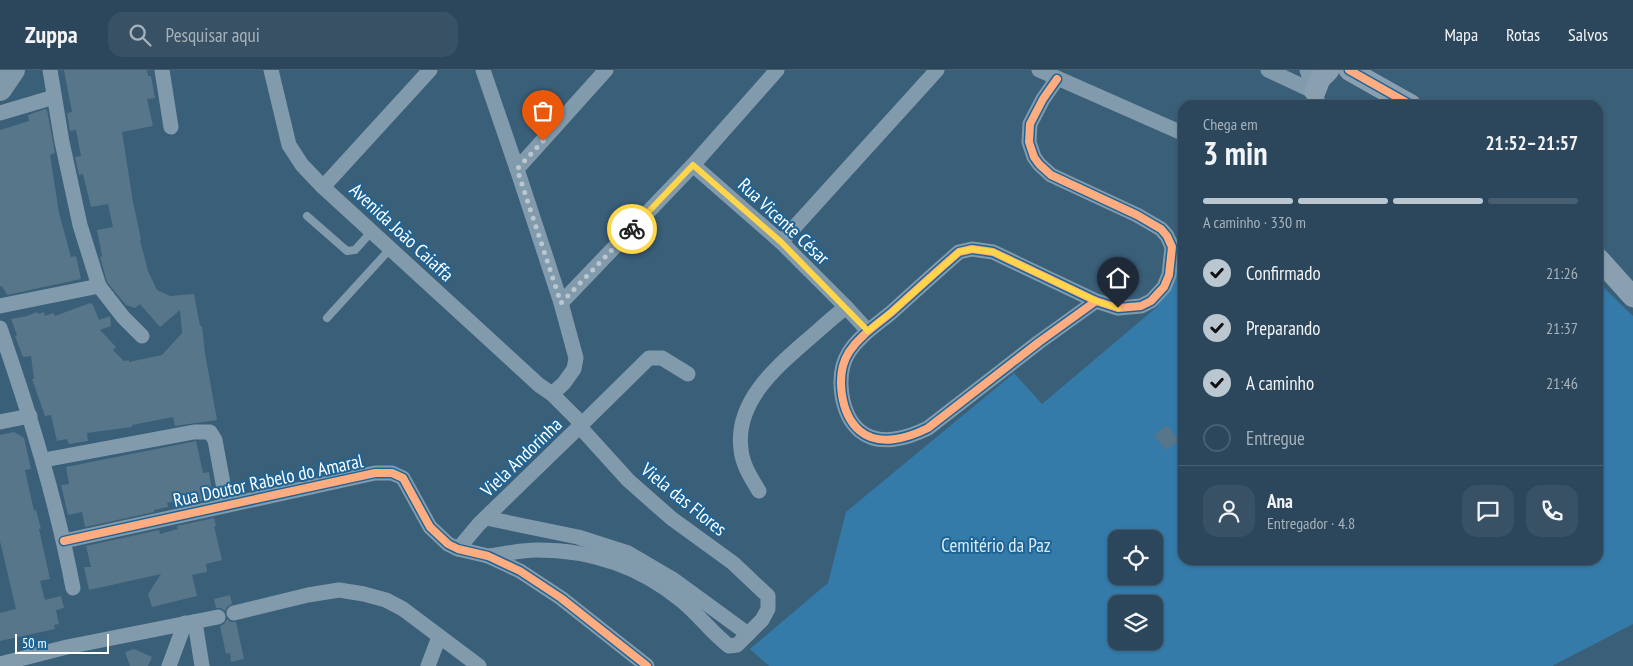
<!DOCTYPE html>
<html lang="pt">
<head>
<meta charset="utf-8">
<style>
	body { margin:0; font-family:"PT Sans Narrow",sans-serif; background:#385164; color:#f1f3f6; height:100vh; display:flex; flex-direction:column; font-size:19px; white-space:nowrap }
	* { box-sizing:border-box; margin:0 }
	p { font-size:16px; color:#a6b2bb }
	.icon { flex:none; width:28px; height:28px; fill:none; stroke:currentColor; stroke-width:2; stroke-linecap:round; stroke-linejoin:round }
	.map { position:relative; flex:1; overflow:hidden }
	.side { position:absolute; left:1178px; top:30px; width:425px; height:465px; display:flex; flex-direction:column; background:#2c475b; border-radius:15px; box-shadow:0 1px 4px #0004,0 0 0 1px #485f71 }
	.side>* { flex:none }
	.buttons { position:absolute; left:1108px; top:460px; display:grid; gap:10px }
	.buttons a { display:grid; place-items:center; width:55px; height:55px; border-radius:10px; background:#2c475b; box-shadow:0 1px 4px #0004,0 0 0 1px #485f71; font-size:25px }
	.scale { position:absolute; left:15px; bottom:12px; width:94px; box-sizing:border-box; padding-left:5px; border:2px solid #fff; border-top:0; font-size:14px; line-height:18px; white-space:nowrap; color:#fff; -webkit-text-stroke:4px #1f6494; paint-order:stroke }
	.pin { position:absolute; display:grid; place-items:center; width:42px; height:42px; color:#fff; margin:-51px -21px; border-radius:50% 50% 50% 0; rotate:-45deg; box-shadow:0 0 5px #0007 }
	.pin .icon { rotate:45deg }
	.courier { position:absolute; display:grid; place-items:center; width:50px; height:50px; margin:-25px; border:4px solid #ffd54a; border-radius:50%; background:#fff; color:#222; box-shadow:0 1px 6px #0007 }
	.summary em { font-style:normal; font-weight:800 }
	.summary div { display:flex; flex-direction:column-reverse }
	.summary { display:flex; align-items:center; justify-content:space-between; height:85px; padding:0 25px }
	h1 { font-size:32px; font-weight:800; line-height:38px }
	.bar { display:grid; grid-template-columns:repeat(4,1fr); gap:8px 5px; align-content:center; height:60px; padding:0 25px }
	.bar i { height:6px; border-radius:4px; background:#485f71 }
	.bar .active { background:#bac7d0 }
	.bar p { grid-column:span 4 }
	.line { display:flex; align-items:center; gap:12px; padding:0 25px; border-top:1px solid #485f71 }
	.line div { flex:1 }
	.round { display:grid; place-items:center; flex:none; width:52px; height:52px; border-radius:15px; background:#385164 }
	ol { padding:0 25px; list-style:none }
	li { display:flex; align-items:center; gap:15px; height:55px }
	li p { margin-inline-start:auto }
	li .icon { padding:5px; border-radius:50%; background:#bac7d0; color:#111; stroke-width:4 }
	li:last-child { color:#a6b2bb }
	li i { width:28px; height:28px; border:2px solid #485f71; border-radius:50% }
	header { display:flex; align-items:center; gap:30px; box-sizing:border-box; height:70px; padding:0 25px; background:#2c475b; border-bottom:1px solid #485f71 }
	header strong { font-size:24px }
	nav { display:flex; gap:28px; margin-inline-start:auto; font-size:18px }
	.search { width:350px; height:45px; background:#385164; display:flex; align-items:center; gap:12px; box-sizing:border-box; padding:0 18px; border-radius:15px; color:#a6b2bb; font-size:19px }
	.map>svg:first-child { display:block }
	.green { fill:#347ba9; fill-rule:evenodd }
	.building { fill:#58768a }
	.lines { fill:none; stroke-linecap:round; stroke-linejoin:round }
	.lane { stroke:#829bac; stroke-width:8 }
	.street { stroke:#829bac; stroke-width:15 }
	.secondary { stroke:#8aa0b0; stroke-width:21 }
	.primary { stroke:#819aaa; stroke-width:24 }
	.cycleway-casing { stroke:#1f6494; stroke-width:11 }
	.cycleway { stroke:#ffac80; stroke-width:8 }
	.done { stroke:#bac7d0; stroke-width:5; stroke-dasharray:0 9 }
	.route { stroke:#ffd54a; stroke-width:6 }
	.labels { text-anchor:middle; stroke-width:4; stroke-linejoin:round; paint-order:stroke }
	.street-label { font-size:19px; fill:#fff; stroke:#1f6494 }
	.park-label { font-size:19px; fill:#d8ecfa; stroke:#1f6494 }
</style>
</head>
<body>
<header>
<strong>Zuppa</strong>
<div class="search"><svg class="icon" aria-label="search" viewBox="0 0 24 24"><circle cx="10" cy="10" r="6"/><path d="M15 15l6 6"/></svg>Pesquisar aqui</div>
<nav><a>Mapa</a><a>Rotas</a><a>Salvos</a></nav>
</header>
<div class="map">
<svg width="1633" height="596" viewBox="0 0 1633 596">
	<rect width="100%" height="100%" fill="#3a5f79"/>
	<path class="green" d="M 1182,191 L 1182,490 L 1598,490 L 1598,212 L 1633,246 L 1633,554 L 1552,596 L 769,596 L 750,579 L 828,513 L 846,442 L 1014,303 L 1042,334 L 1157,237 ZM 1116,469 L 1154,469 L 1154,506 L 1116,506 ZM 1116,534 L 1154,534 L 1154,571 L 1116,571 Z"/>
	<g class="building">
		<polygon points="64,0 147,0 148,6 151,6 155,28 147,29 153,56 122,62 133,132 141,169 140,170 148,201 157,220 170,226 194,224 200,256 202,256 205,283 217,350 175,356 173,347 132,355 132,357 87,363 88,371 69,374 67,369 57,371 51,345 45,346 32,309 34,309 31,286 23,287 15,266 17,265 11,249 27,246 37,242 38,244 44,242 45,246 53,243 55,246 90,233 93,235 99,250 110,246 111,256 100,260 116,277 113,280 124,291 129,290 129,292 162,285 182,263 180,240 160,257 140,234 135,238 126,235 107,212 100,187 102,186 97,160 113,157 108,134 91,137 83,104 79,105 75,87 81,86 76,60 70,61 67,43 72,42"/>
		<polygon points="45,39 47,40 55,83 50,85 59,143 71,187 76,186 81,209 7,225 2,216 0,217 0,60 29,51 28,45"/>
		<polygon points="1167,355 1179,371 1166,380 1154,365"/>
		<polygon points="14,362 24,368 31,399 25,400 34,441 36,440 41,459 39,459 50,509 40,511 45,530 61,526 64,538 56,540 59,554 54,555 55,559 0,571 0,543 16,539 0,471 0,365"/>
		<polygon points="196,371 203,403 209,402 212,422 207,430 193,433 192,428 167,433 168,437 154,440 154,442 85,457 82,442 68,445 61,415 69,414 66,397"/>
		<polygon points="214,448 216,456 214,456 222,490 206,494 207,502 192,505 197,526 152,537 148,524 161,504 89,520 84,497 91,497 86,476 159,460 160,464 178,459 177,456"/>
		<polygon points="230,525 232,534 227,537 225,541 221,538 216,538 214,529"/>
		<polygon points="227,549 231,552 236,552 244,589 231,592 230,583 226,584 220,556 224,554"/>
		<polygon points="134,579 152,587 148,596 130,596 125,582"/>
	</g>
	<g class="lines">
		<g class="lane">
			<polyline points="307,146 347,181 355,180 372,161"/>
			<polyline points="327,248 390,179"/>
		</g>
		<g class="street">
			<polyline points="50,0 62,72 80,155 99,216 123,247 142,266"/>
			<polyline points="162,0 171,57"/>
			<polyline points="271,0 289,75 302,95 323,117 539,315 552,324 582,354 479,454 458,479"/>
			<polyline points="483,0 517,99"/>
			<polyline points="1039,0 1182,63"/>
			<polyline points="1268,0 1315,22"/>
			<polyline points="1307,0 1319,35"/>
			<path d="M 1057,9 L 1043,29 L 1030,54 L 1029,72 L 1034,87 L 1039,94 L 1051,105 L 1137,145 L 1161,159 L 1167,166 L 1172,177 L 1169,205 L 1164,217 L 1151,231 L 1141,236 L 1118,238 L 1096,231 L 993,182 L 972,179 L 959,182 C 937,201 915,221 893,241 C 878,254 860,265 849,282 C 835,304 840,344 860,361 C 879,377 908,368 928,358 L 1039,272 L 1096,231"/>
			<polyline points="0,43 54,27"/>
			<polyline points="693,95 781,172 846,237"/>
			<polyline points="323,117 430,0"/>
			<polyline points="781,172 937,0"/>
			<polyline points="561,233 693,95 777,0"/>
			<polyline points="0,236 99,216"/>
			<path d="M 0,258 C 30,345 56,429 73,518"/>
			<polyline points="552,324 564,313 574,299 576,288 561,233 517,99 606,0"/>
			<polyline points="0,352 30,346"/>
			<polyline points="582,354 649,288 662,288 688,304"/>
			<polyline points="44,390 194,362 210,362 215,370 227,435"/>
			<path d="M 759,421 C 751,408 742,394 741,379 C 735,333 774,299 805,272 C 819,260 832,248 846,237 L 868,261"/>
			<polyline points="486,448 578,467 628,483 674,510 748,564"/>
			<polyline points="64,471 375,403 392,403 403,408 430,457 448,474 458,479 488,486 520,501 561,528 647,596"/>
			<path d="M 488,486 C 504,484 521,480 537,480 C 591,480 641,497 682,531 C 699,545 712,563 729,576 L 737,575 L 762,550 L 768,539 L 768,526 L 733,493 L 671,448 L 628,410 L 580,357"/>
			<polyline points="234,543 308,525 339,520 364,524 386,530 403,539 479,596"/>
			<polyline points="195,552 202,596"/>
			<polyline points="0,594 67,577 218,547"/>
			<polyline points="169,596 185,553"/>
			<polyline points="428,596 439,567"/>
		</g>
		<g class="secondary">
			<polyline points="1349,0 1411,35"/>
			<polyline points="1315,22 1320,9 1329,0"/>
			<polyline points="1598,188 1633,227"/>
		</g>
		<polyline class="primary" points="0,19 13,0"/>
		<defs>
			<g id="cycleway">
				<polyline points="1349,0 1411,35"/>
				<path d="M 1057,9 L 1043,29 L 1030,54 L 1029,72 L 1034,87 L 1039,94 L 1051,105 L 1137,145 L 1161,159 L 1167,166 L 1172,177 L 1169,205 L 1164,217 L 1151,231 L 1141,236 L 1118,238 L 1096,231 L 993,182 L 972,179 L 959,182 C 937,201 915,221 893,241 C 878,254 860,265 849,282 C 835,304 840,344 860,361 C 879,377 908,368 928,358 L 1039,272 L 1096,231"/>
				<polyline points="64,471 375,403 392,403 403,408 430,457 448,474 458,479 488,486 520,501 561,528 647,596"/>
			</g>
		</defs>
		<use href="#cycleway" class="cycleway-casing"/>
		<use href="#cycleway" class="cycleway"/>
	</g>
	<g class="lines">
		<polyline class="done" points="543,71 517,99 561,233 632,159"/>
		<polyline class="route" points="632,159 693,95 781,172 868,261 893,241 959,182 972,179 993,182 1096,231 1118,238"/>
	</g>
	<g class="labels">
		<g class="street-label">
			<text transform="translate(784 151) rotate(43)" y="7">Rua Vicente César</text>
			<text transform="translate(402 162) rotate(43)" y="7">Avenida João Caiaffa</text>
			<text transform="translate(521 387) rotate(-44)" y="7">Viela Andorinha</text>
			<text transform="translate(268 410) rotate(-12)" y="7">Rua Doutor Rabelo do Amaral</text>
			<text transform="translate(684 429) rotate(39)" y="7">Viela das Flores</text>
		</g>
		<g class="park-label">
			<text x="996" y="482">Cemitério da Paz</text>
		</g>
	</g>
</svg>
<div class="buttons">
<a><svg class="icon" aria-label="locate" viewBox="0 0 24 24"><circle cx="12" cy="12" r="6"/><path d="M12 2v4M12 18v4M2 12h4M18 12h4"/></svg></a>
<a><svg class="icon" aria-label="layers" viewBox="0 0 24 24"><path d="M12 4l9 5-9 5-9-5zM3 14l9 5 9-5"/></svg></a>
</div>
<div class="scale">50 m</div>
<div class="pin" style="left:543px;top:71px;background:#ea580c"><svg class="icon" aria-label="bag" viewBox="0 0 24 24"><path d="M5 8h14l-1 12H6zM9 8a3 3 0 0 1 6 0"/></svg></div>
<div class="pin" style="left:1118px;top:238px;background:#1f2937"><svg class="icon" aria-label="home" viewBox="0 0 24 24"><path d="M3 11l9-7 9 7M6 9v11h12V9"/></svg></div>
<div class="courier" style="left:632px;top:159px"><svg class="icon" aria-label="bike" viewBox="0 0 24 24"><circle cx="6" cy="16" r="4"/><circle cx="18" cy="16" r="4"/><path d="M6 16l4-8h5l3 8M10 8l3 8H6M13 5h3"/></svg></div>
<section class="side">
<div class="summary"><div><h1>3 min</h1><p>Chega em</p></div><em>21:52–21:57</em></div>
<div class="bar"><i class="active"></i><i class="active"></i><i class="active"></i><i></i><p>A caminho · 330 m</p></div>
<ol>
<li><svg class="icon" aria-label="check" viewBox="0 0 24 24"><path d="M5 12l5 5 9-10"/></svg>Confirmado<p>21:26</p></li>
<li><svg class="icon" aria-label="check" viewBox="0 0 24 24"><path d="M5 12l5 5 9-10"/></svg>Preparando<p>21:37</p></li>
<li><svg class="icon" aria-label="check" viewBox="0 0 24 24"><path d="M5 12l5 5 9-10"/></svg>A caminho<p>21:46</p></li>
<li><i></i>Entregue</li>
</ol>
<div class="line" style="height:90px"><a class="round"><svg class="icon" aria-label="person" viewBox="0 0 24 24"><circle cx="12" cy="8" r="4"/><path d="M4 21q1-7 8-7t8 7"/></svg></a><div><b>Ana</b><p>Entregador · 4.8</p></div><a class="round"><svg class="icon" aria-label="chat" viewBox="0 0 24 24"><path d="M4 5h16v11H9l-5 4z"/></svg></a><a class="round"><svg class="icon" aria-label="phone" viewBox="0 0 24 24"><path d="M5 4h4l2 5-3 2q2 4 5 5l2-3 5 2v4C11 20 4 13 5 4z"/></svg></a></div>
</section>
</div>
</body>
</html>
